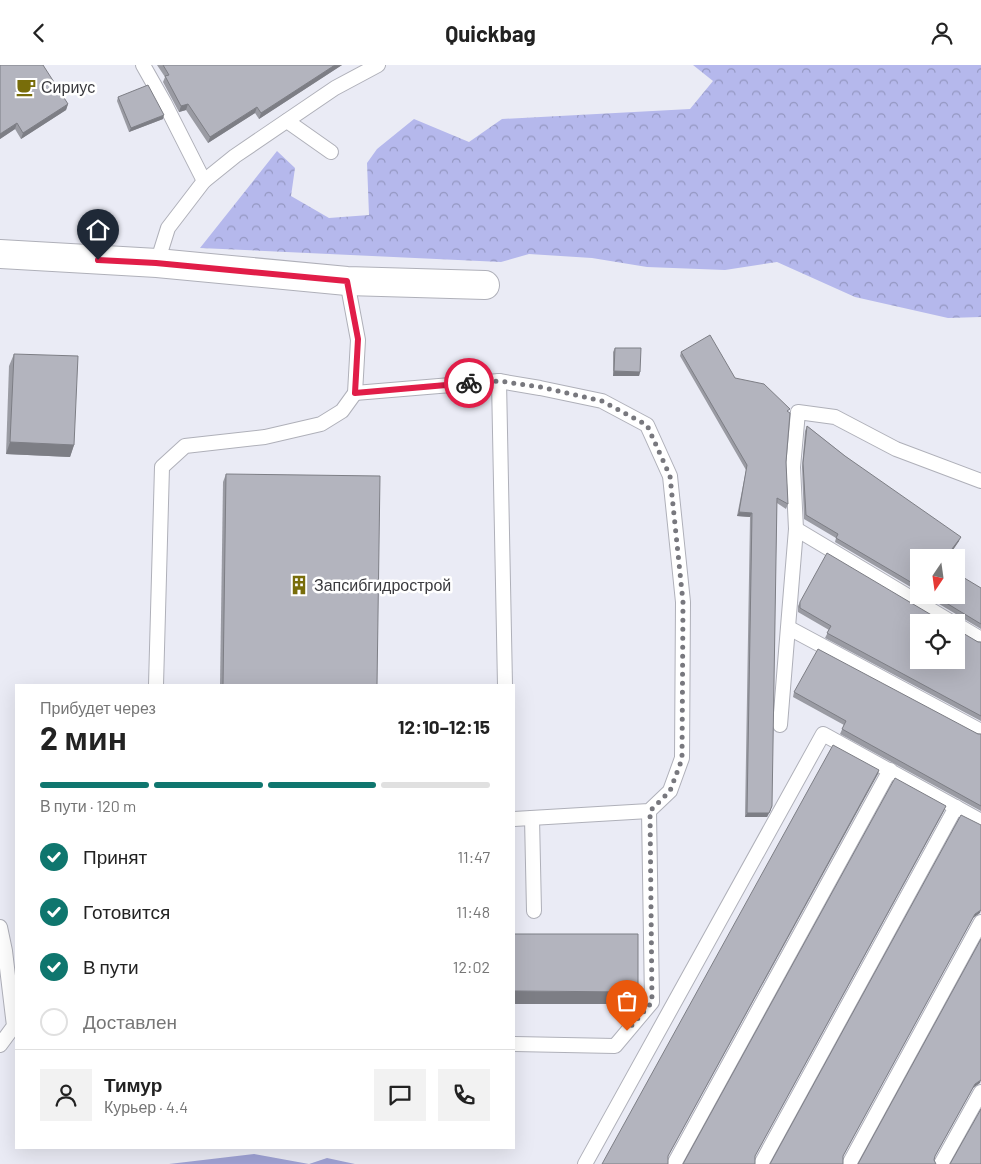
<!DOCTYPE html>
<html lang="ru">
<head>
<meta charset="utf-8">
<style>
	body { margin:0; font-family:Barlow,sans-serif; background:#f2f2f2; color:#222; height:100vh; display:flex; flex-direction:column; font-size:19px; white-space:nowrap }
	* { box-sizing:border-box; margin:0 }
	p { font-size:16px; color:#767676 }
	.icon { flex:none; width:28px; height:28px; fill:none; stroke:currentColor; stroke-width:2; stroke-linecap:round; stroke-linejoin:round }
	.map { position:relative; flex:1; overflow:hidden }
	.side { position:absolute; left:15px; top:619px; width:500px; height:465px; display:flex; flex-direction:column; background:#fff; border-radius:0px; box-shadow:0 5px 20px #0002 }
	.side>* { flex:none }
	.needle { width:32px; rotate:193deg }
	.controls { position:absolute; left:910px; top:484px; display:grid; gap:10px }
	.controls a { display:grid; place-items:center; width:55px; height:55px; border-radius:0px; background:#fff; box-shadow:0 5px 20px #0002; font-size:25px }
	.pin { position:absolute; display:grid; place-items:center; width:42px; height:42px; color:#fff; margin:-51px -21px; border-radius:50% 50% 50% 0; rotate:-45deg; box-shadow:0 0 5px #0007 }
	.pin .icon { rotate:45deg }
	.courier { position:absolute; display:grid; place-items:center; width:50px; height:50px; margin:-25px; border:4px solid #e11d48; border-radius:50%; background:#fff; color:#222; box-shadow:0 1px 6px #0007 }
	.summary em { font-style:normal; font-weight:700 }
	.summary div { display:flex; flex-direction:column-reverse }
	.summary { display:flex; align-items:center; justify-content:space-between; height:85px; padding:0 25px }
	h1 { font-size:32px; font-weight:700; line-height:38px }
	.bar { display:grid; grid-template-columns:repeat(4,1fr); gap:8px 5px; align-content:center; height:60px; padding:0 25px }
	.bar i { height:6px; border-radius:4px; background:#e0e0e0 }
	.bar .current { background:#0f766e }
	.bar p { grid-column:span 4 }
	.line { display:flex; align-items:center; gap:12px; padding:0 25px; border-top:1px solid #e0e0e0 }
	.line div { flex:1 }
	.round { display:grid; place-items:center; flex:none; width:52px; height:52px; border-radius:0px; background:#f2f2f2 }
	ol { padding:0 25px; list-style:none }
	li { display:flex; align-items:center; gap:15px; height:55px }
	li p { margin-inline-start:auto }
	li .icon { padding:5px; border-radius:50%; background:#0f766e; color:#fff; stroke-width:4 }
	li:last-child { color:#767676 }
	li i { width:28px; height:28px; border:2px solid #e0e0e0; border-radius:50% }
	header { display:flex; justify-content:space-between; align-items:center; height:65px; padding:0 25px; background:#fff; font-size:22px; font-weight:700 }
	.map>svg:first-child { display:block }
	.forest { fill:url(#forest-crowns) }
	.water { fill:#9fa2d4 }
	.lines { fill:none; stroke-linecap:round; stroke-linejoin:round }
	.lane-casing { stroke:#afb0b9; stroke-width:16 }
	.street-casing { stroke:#afb0b9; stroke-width:30 }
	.lane { stroke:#fff; stroke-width:14 }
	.street { stroke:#fff; stroke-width:28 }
	.wall { fill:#9a9ba3 }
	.shaded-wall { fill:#7d7e85 }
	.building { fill:#b3b4be; stroke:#7d7e85 }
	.done { stroke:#78787e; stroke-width:5; stroke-dasharray:0 9 }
	.route { stroke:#e11d48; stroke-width:6 }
	.labels { text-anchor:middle; stroke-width:5; stroke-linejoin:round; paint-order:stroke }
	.poi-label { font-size:16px; fill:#3a3a3e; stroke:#fff; text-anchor:start }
</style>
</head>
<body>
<header><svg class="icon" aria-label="back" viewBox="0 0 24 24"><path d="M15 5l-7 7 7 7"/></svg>Quickbag<svg class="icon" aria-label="person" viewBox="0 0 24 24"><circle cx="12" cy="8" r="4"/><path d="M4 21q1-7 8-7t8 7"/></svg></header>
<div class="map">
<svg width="981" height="1099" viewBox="0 0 981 1099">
	<defs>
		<pattern id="forest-crowns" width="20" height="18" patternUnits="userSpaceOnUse" patternTransform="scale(1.25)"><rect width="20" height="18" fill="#b5b8ec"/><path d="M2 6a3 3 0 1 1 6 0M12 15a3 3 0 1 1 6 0" fill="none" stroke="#9497c1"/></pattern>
	</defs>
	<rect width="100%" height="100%" fill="#eaebf5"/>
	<polygon class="forest" points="693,0 981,0 981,252 948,253 855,232 777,197 725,205 647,202 592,193 529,189 501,197 200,183 277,86 295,103 291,131 329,153 369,150 367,98 377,84 414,54 469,77 502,54 690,44 713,16"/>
	<polygon class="water" points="254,1089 309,1099 327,1093 355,1099 169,1099"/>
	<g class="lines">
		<defs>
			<g id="lane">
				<polyline points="143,0 165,39 204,116"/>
				<polyline points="287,56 331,87"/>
				<polyline points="157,198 168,163 204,116 235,91 335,23 378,0"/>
				<polyline points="499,316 505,620"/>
				<polyline points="355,328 499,316 540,323 602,336 647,360 670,411 683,537 682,693 670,726 649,746 514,754"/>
				<polyline points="796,464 953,558"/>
				<polyline points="956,559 981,574"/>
				<polyline points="789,563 981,666"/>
				<polyline points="156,620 162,402 185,381 265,372 321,359 342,346 355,328 358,275 347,216"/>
				<polyline points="780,660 796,464 793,402 798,347 835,352 896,384 981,416"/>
				<polyline points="532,753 534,846"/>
				<polyline points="0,862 5,886 14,961 0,980"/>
				<polyline points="514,979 615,981 652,937 649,746"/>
				<polyline points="585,1099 823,669 981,756"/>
				<polyline points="674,1099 890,705"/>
				<polyline points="761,1099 956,742"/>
				<polyline points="849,1099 981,857"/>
				<polyline points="941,1099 981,1027"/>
			</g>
			<polyline id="street" points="0,189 157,198 347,216 485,220"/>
		</defs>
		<use href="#lane" class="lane-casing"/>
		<use href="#street" class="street-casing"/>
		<use href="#lane" class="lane"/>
		<use href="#street" class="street"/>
	</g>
	<g class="wall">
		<polygon points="0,0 68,39 66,45 21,74 15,64 0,74"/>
		<polygon points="157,0 342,0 259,54 255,48 208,78 186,45 179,47 163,17 165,12"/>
		<polygon points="118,32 163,54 129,67 117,36"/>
		<polygon points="615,283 640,307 639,311 613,311 613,287"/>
		<polygon points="681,287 735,313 788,347 786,397 788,439 786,444 777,438 771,745 767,752 745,752 750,452 737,451 746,405 680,291"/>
		<polygon points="14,289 74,380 70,392 6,389 9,301"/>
		<polygon points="807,361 845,391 959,476 948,492 919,492 919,527 835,477 836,473 804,454 802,402 805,366"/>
		<polygon points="226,409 377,620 220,620 223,417"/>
		<polygon points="981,523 981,564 924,530 956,530"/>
		<polygon points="800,537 981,577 981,656 825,573 829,565 798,547 798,541"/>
		<polygon points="794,627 981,669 981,746 840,669 844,660 793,632"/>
	</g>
	<g class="shaded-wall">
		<polygon points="335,0 342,0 259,54 261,48"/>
		<polygon points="68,39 66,45 21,74 23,68"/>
		<polygon points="188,39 186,45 179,47 181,41"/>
		<polygon points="257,42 255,48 208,78 210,72"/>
		<polygon points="164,50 163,54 129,67 131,63"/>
		<polygon points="17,58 15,64 0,74 0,69"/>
		<polygon points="614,306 640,307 639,311 613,311"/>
		<polygon points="10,377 74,380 70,392 6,389"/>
		<polygon points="739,447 752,448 750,452 737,451"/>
		<polygon points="961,472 959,476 948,492 946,492"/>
		<polygon points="879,705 878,709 666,1095 668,1091"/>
		<polygon points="772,741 767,752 745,752 747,748"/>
		<polygon points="946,741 944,746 753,1095 755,1091"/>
		<polygon points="981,845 980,848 973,853 841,1095 843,1091 975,849"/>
		<polygon points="514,926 638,927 634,939 514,939"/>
		<polygon points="981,1015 980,1018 973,1023 933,1095 935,1091 975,1019"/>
	</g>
	<g class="building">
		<polygon points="0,0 43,0 68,39 23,68 17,58 0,69"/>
		<polygon points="163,0 335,0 261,48 257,42 210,72 188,39 181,41 165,11 169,10"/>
		<polygon points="148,20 164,50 131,63 118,32"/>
		<polygon points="710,270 735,313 764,319 790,344 787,346 790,348 786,397 788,439 777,433 772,741 769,748 747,748 752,448 739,447 747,400 681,287"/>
		<polygon points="615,283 641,283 640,307 614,306"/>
		<polygon points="14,289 78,291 74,380 10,377"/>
		<polygon points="807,361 845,391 961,472 946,492 919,492 919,522 836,473 838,469 806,450 803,398"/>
		<polygon points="226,409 380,411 377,620 223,620"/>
		<polygon points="827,488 945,558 919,558 919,595 956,595 956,564 978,577 981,577 981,651 827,568 831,561 800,543 800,537"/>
		<polygon points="956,508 981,523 981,559 933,530 956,530"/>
		<polygon points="818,584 978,669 981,669 981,741 842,664 846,656 794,627"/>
		<polygon points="833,680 879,705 668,1091 668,1099 602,1099"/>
		<polygon points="895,713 946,741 755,1091 755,1099 683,1099"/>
		<polygon points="961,750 981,760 981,845 975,849 843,1091 843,1099 770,1099"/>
		<polygon points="514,869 638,869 638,927 514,926"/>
		<polygon points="981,874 981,1015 975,1019 935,1091 934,1095 936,1099 858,1099"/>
		<polygon points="981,1044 981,1099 950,1099"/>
	</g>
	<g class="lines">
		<polyline class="done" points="469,318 499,316 540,322 602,336 647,360 670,411 683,537 682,694 670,726 650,746 652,937 627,966"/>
		<polyline class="route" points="98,195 156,198 347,216 358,274 355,328 469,318"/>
	</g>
	<defs>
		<symbol id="cafe-bare" viewBox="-9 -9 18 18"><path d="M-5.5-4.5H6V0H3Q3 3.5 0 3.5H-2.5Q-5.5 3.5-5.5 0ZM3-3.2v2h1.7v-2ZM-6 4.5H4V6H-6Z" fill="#786d0a" stroke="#fff" stroke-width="2.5" paint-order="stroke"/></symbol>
		<symbol id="building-bare" viewBox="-9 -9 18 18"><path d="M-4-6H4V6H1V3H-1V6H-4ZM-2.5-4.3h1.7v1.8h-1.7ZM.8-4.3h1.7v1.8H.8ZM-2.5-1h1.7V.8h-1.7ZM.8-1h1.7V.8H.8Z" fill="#786d0a" stroke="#fff" stroke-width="2.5" paint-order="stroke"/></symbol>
	</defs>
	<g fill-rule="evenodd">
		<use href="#cafe-bare" x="12" y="8" width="28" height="28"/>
		<use href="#building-bare" x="285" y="506" width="28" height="28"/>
	</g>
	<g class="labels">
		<g class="poi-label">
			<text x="41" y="28">Сириус</text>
			<text x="314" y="526">Запсибгидрострой</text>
		</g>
	</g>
</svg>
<div class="controls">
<a><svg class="needle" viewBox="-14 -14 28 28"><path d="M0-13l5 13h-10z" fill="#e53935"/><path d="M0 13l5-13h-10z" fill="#767676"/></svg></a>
<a><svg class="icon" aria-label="locate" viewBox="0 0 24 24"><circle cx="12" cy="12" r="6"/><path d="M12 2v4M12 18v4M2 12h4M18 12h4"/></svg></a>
</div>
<div class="pin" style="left:627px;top:966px;background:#ea580c"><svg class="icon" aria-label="bag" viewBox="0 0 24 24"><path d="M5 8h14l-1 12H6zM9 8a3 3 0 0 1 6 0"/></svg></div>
<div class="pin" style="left:98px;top:195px;background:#1f2937"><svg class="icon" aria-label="home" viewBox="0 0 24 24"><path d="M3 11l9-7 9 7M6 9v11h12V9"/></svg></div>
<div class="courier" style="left:469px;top:318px"><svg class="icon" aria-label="bike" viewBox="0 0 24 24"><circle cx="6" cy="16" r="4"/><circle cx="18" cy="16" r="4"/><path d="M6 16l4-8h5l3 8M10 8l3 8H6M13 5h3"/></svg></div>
<section class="side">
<div class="summary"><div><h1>2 мин</h1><p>Прибудет через</p></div><em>12:10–12:15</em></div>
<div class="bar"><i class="current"></i><i class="current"></i><i class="current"></i><i></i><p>В пути · 120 m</p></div>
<ol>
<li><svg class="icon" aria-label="check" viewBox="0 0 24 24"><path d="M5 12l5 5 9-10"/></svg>Принят<p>11:47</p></li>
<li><svg class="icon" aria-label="check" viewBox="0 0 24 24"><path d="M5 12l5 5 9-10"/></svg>Готовится<p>11:48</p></li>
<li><svg class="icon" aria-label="check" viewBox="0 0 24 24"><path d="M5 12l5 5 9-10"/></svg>В пути<p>12:02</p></li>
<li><i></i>Доставлен</li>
</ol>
<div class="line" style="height:90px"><a class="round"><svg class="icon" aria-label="person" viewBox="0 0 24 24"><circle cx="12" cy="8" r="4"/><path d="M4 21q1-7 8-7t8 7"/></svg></a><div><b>Тимур</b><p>Курьер · 4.4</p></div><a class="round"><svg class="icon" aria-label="chat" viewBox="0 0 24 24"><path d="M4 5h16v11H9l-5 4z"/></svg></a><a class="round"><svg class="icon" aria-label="phone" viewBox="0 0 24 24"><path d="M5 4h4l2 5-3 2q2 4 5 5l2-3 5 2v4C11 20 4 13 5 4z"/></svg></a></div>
</section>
</div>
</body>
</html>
